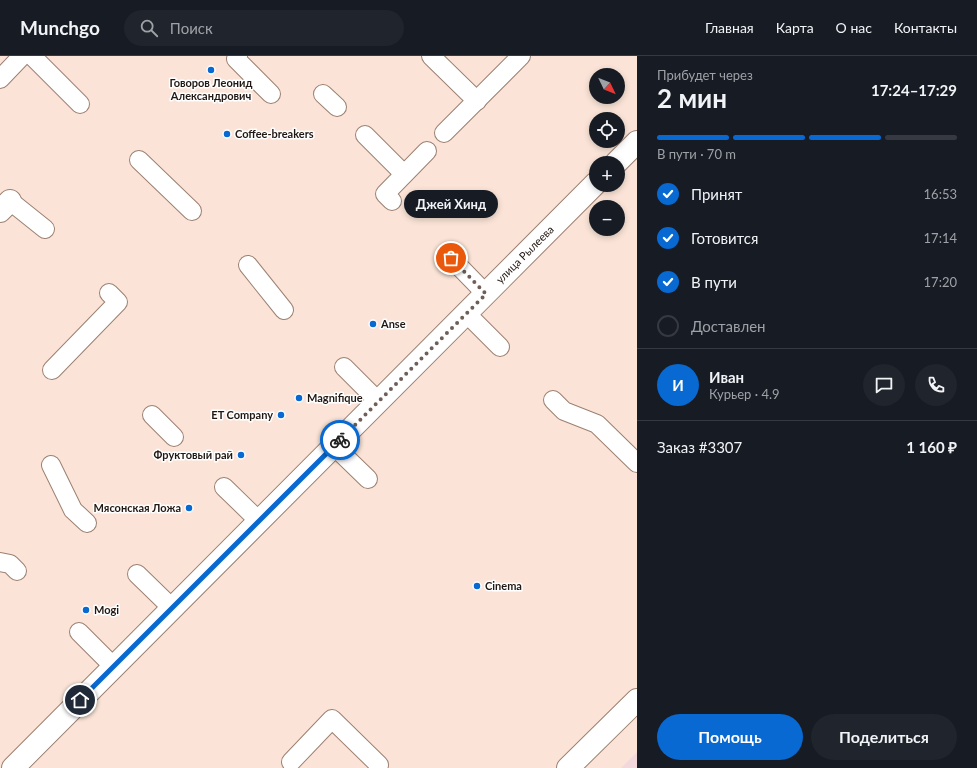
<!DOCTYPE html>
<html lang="ru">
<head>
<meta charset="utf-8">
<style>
	body { margin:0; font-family:Lato,sans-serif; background:#20242c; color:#f1f3f6; height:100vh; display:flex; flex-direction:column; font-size:15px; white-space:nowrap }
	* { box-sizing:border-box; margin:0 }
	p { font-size:13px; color:#9ea1a6 }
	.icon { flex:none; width:22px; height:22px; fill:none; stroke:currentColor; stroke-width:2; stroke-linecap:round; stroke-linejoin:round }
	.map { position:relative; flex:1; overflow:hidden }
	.drawer { display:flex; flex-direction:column; background:#171b24; width:340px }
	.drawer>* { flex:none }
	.needle { width:26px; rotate:133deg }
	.tools { position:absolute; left:589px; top:12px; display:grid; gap:8px }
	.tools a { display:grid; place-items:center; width:36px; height:36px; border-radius:50%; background:#171b24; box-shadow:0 2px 6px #0003; font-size:20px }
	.pin { position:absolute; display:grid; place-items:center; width:34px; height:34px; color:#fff; margin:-17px; border:2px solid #fff; border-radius:50%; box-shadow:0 1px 4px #0007 }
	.courier { position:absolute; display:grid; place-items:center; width:40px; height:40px; margin:-20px; border:3px solid #0769d1; border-radius:50%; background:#fff; color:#222; box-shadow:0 1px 5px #0007 }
	.bubble { position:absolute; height:28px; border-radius:14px; background:#171b24; box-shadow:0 2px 6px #0003; font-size:13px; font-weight:700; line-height:28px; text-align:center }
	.headline em { font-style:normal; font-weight:700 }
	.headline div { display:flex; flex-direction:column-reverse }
	.headline { display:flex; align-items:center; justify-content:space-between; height:68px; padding:0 20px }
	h1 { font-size:26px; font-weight:700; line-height:30px }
	.bar { display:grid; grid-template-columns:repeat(4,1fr); gap:6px 4px; align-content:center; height:48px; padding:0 20px }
	.bar i { height:5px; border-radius:3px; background:#363941 }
	.bar .active { background:#0769d1 }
	.bar p { grid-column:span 4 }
	.line { display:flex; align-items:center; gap:10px; padding:0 20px; border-top:1px solid #363941 }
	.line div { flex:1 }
	.round { display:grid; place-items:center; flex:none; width:42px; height:42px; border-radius:21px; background:#20242c }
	ol { padding:0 20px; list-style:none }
	li { display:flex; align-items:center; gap:12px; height:44px }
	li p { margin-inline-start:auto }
	li .icon { padding:4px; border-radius:50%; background:#0769d1; color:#fff; stroke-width:4 }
	li:last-child { color:#9ea1a6 }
	li i { width:22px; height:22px; border:2px solid #363941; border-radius:50% }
	.button { display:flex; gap:8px; margin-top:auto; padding:8px 20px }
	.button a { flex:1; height:46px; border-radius:24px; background:#0769d1; color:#fff; font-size:16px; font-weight:700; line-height:46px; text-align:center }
	.button a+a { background:#20242c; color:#f1f3f6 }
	header { display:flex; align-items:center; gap:24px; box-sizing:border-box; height:56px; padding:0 20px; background:#171b24; border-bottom:1px solid #363941 }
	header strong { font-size:19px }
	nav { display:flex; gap:22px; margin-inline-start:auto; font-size:14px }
	.search { width:280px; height:36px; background:#20242c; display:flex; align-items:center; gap:10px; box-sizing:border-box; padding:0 14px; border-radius:22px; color:#9ea1a6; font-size:15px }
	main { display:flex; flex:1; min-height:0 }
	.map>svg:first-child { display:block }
	.commercial { fill:#f2d8dc }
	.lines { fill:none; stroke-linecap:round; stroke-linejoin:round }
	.service-casing { stroke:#9b8172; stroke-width:20 }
	.minor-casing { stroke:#9b8172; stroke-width:24 }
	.tertiary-casing { stroke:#9b8172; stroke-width:24 }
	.service { stroke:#fff; stroke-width:18 }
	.minor { stroke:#fff; stroke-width:22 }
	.tertiary { stroke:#fff; stroke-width:22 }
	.done { stroke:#6e5f58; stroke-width:4; stroke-dasharray:0 7.2 }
	.route { stroke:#0769d1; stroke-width:5 }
	.poi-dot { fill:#0769d1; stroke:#fff; stroke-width:1.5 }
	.labels { text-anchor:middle; stroke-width:3; stroke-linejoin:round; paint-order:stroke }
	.poi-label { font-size:11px; font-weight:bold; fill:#221813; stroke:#fff; text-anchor:start }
	.street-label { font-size:11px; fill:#221813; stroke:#fff }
</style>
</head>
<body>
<header>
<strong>Munchgo</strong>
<div class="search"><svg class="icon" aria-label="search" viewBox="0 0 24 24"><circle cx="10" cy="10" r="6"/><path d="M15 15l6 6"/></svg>Поиск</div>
<nav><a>Главная</a><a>Карта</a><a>О нас</a><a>Контакты</a></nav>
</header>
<main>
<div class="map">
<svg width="637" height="712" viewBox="0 0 637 712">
	<rect width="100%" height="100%" fill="#fbe4d7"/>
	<polygon class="commercial" points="637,696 637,712 621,712"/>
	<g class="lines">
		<defs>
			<g id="service">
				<polyline points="32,0 80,48"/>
				<polyline points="238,0 236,3 271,38"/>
				<polyline points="431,0 477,45"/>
				<polyline points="0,23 22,0"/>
				<polyline points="323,38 337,51"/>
				<polyline points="444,77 521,0"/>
				<polyline points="365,79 404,118"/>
				<polyline points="139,104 192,155"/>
				<polyline points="10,145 45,173"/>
				<polyline points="392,145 385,138 427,95"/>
				<polyline points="451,202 486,238"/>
				<polyline points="248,209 284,254"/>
				<polyline points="466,257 500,291"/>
				<polyline points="344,311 378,345"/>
				<polyline points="52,314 118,246 109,237"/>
				<polyline points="553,344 564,355 597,368 637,407"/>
				<polyline points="152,359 174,381"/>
				<polyline points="334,390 368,423"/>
				<polyline points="51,409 73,454 87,467"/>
				<polyline points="224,431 259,465"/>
				<polyline points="0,506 10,508 17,515"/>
				<polyline points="137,518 172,552"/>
				<polyline points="79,576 114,611"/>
				<polyline points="291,706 332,663 379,709"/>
			</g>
			<g id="minor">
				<polyline points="0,155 10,145"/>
				<polyline points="568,712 637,644"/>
			</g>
			<g id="tertiary">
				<polyline points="616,107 637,86"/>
				<path id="s1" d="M 13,712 L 596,127"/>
			</g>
		</defs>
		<use href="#service" class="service-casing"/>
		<use href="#minor" class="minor-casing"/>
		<use href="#tertiary" class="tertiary-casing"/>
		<use href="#service" class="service"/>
		<use href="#minor" class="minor"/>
		<use href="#tertiary" class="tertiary"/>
	</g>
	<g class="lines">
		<polyline class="done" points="340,384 486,238 451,202"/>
		<polyline class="route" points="80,644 340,384"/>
	</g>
	<g class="poi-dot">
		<circle cx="211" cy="14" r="4"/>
		<circle cx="227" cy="78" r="4"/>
		<circle cx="373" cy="268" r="4"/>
		<circle cx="299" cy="342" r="4"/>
		<circle cx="281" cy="359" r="4"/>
		<circle cx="241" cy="399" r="4"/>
		<circle cx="189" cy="452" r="4"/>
		<circle cx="477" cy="530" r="4"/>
		<circle cx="86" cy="554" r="4"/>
	</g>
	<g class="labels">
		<g class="poi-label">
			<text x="211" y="31" text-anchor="middle">Говоров Леонид<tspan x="211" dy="13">Александрович</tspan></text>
			<text x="235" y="82">Coffee-breakers</text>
			<text x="381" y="272">Anse</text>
			<text x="307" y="346">Magnifique</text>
			<text x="273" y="363" text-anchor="end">ET Company</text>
			<text x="233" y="403" text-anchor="end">Фруктовый рай</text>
			<text x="181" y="456" text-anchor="end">Мясонская Ложа</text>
			<text x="485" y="534">Cinema</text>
			<text x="94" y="558">Mogi</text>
		</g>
		<g class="street-label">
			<text dy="4" stroke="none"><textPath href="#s1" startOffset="725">улица Рылеева</textPath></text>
		</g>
	</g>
</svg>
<div class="tools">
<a><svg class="needle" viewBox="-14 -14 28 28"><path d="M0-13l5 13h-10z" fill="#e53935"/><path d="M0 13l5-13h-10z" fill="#9ea1a6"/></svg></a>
<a><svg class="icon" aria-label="locate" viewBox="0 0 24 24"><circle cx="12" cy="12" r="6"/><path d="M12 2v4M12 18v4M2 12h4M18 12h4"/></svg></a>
<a>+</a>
<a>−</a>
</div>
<div class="pin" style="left:451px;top:202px;background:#ea580c"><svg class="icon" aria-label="bag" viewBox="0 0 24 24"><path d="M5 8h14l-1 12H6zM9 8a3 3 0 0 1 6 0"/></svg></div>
<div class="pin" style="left:80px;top:644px;background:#1f2937"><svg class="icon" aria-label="home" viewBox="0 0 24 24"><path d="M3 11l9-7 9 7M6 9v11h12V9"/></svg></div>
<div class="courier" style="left:340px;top:384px"><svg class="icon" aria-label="bike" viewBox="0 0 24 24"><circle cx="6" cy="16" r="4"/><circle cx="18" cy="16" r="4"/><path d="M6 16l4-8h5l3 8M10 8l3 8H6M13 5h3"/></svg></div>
<div class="bubble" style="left:404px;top:134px;width:94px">Джей Хинд</div>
</div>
<section class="drawer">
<div class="headline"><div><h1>2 мин</h1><p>Прибудет через</p></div><em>17:24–17:29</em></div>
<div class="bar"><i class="active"></i><i class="active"></i><i class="active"></i><i></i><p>В пути · 70 m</p></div>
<ol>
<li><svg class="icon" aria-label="check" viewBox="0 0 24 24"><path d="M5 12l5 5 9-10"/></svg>Принят<p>16:53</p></li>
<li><svg class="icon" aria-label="check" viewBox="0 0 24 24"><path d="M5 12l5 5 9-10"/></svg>Готовится<p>17:14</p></li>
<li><svg class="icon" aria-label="check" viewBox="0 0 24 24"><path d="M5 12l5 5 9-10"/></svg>В пути<p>17:20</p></li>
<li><i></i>Доставлен</li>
</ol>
<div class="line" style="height:72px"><b class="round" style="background:#0769d1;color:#fff">И</b><div><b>Иван</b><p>Курьер · 4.9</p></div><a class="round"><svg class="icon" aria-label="chat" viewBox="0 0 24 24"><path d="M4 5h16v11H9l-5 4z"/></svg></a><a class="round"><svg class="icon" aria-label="phone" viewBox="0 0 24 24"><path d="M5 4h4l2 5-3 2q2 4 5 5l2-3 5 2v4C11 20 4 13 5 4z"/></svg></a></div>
<div class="line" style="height:52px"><div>Заказ #3307</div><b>1 160 ₽</b></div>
<div class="button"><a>Помощь</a><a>Поделиться</a></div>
</section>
</main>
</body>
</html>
